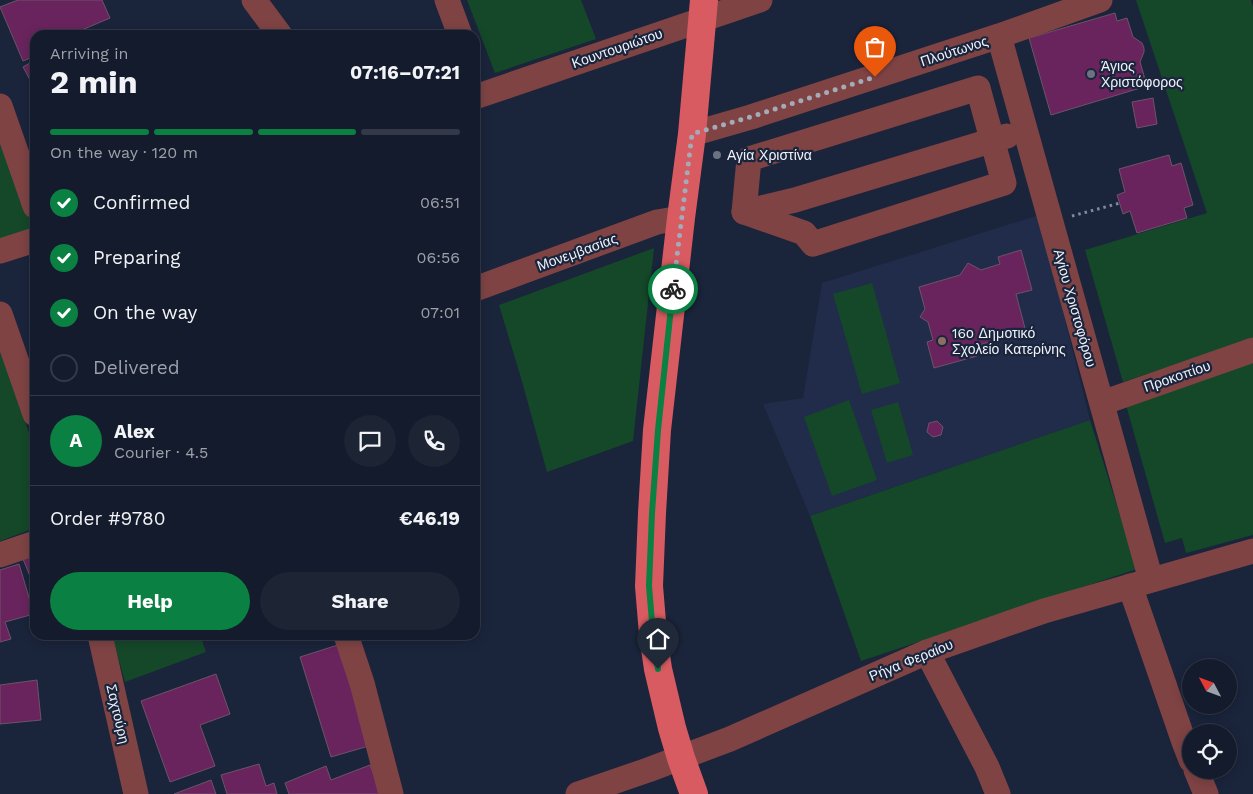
<!DOCTYPE html>
<html lang="en">
<head>
<meta charset="utf-8">
<style>
	body { margin:0; font-family:"Work Sans",sans-serif; background:#1d2434; color:#f1f3f6; height:100vh; display:flex; flex-direction:column; font-size:19px; white-space:nowrap }
	* { box-sizing:border-box; margin:0 }
	p { font-size:16px; color:#9da1a9 }
	.icon { flex:none; width:28px; height:28px; fill:none; stroke:currentColor; stroke-width:2; stroke-linecap:round; stroke-linejoin:round }
	.map { position:relative; flex:1; overflow:hidden }
	.details { position:absolute; left:30px; top:30px; width:450px; height:610px; display:flex; flex-direction:column; background:#141b2c; border-radius:15px; box-shadow:0 2px 12px #0003,0 0 0 1px #333948 }
	.details>* { flex:none }
	.needle { width:32px; rotate:311deg }
	.fabs { position:absolute; left:1182px; top:659px; display:grid; gap:10px }
	.fabs a { display:grid; place-items:center; width:55px; height:55px; border-radius:50%; background:#141b2c; box-shadow:0 2px 12px #0003,0 0 0 1px #333948; font-size:25px }
	.pin { position:absolute; display:grid; place-items:center; width:42px; height:42px; color:#fff; margin:-51px -21px; border-radius:50% 50% 50% 0; rotate:-45deg; box-shadow:0 0 5px #0007 }
	.pin .icon { rotate:45deg }
	.courier { position:absolute; display:grid; place-items:center; width:50px; height:50px; margin:-25px; border:4px solid #0b8043; border-radius:50%; background:#fff; color:#222; box-shadow:0 1px 6px #0007 }
	.headline em { font-style:normal; font-weight:700 }
	.headline div { display:flex; flex-direction:column-reverse }
	.headline { display:flex; align-items:center; justify-content:space-between; height:85px; padding:0 20px }
	h1 { font-size:32px; font-weight:700; line-height:38px }
	.bar { display:grid; grid-template-columns:repeat(4,1fr); gap:8px 5px; align-content:center; height:60px; padding:0 20px }
	.bar i { height:6px; border-radius:4px; background:#333948 }
	.bar .selected { background:#0b8043 }
	.bar p { grid-column:span 4 }
	.line { display:flex; align-items:center; gap:12px; padding:0 20px; border-top:1px solid #333948 }
	.line div { flex:1 }
	.round { display:grid; place-items:center; flex:none; width:52px; height:52px; border-radius:26px; background:#1d2434 }
	ol { padding:0 20px; list-style:none }
	li { display:flex; align-items:center; gap:15px; height:55px }
	li p { margin-inline-start:auto }
	li .icon { padding:5px; border-radius:50%; background:#0b8043; color:#fff; stroke-width:4 }
	li:last-child { color:#9da1a9 }
	li i { width:28px; height:28px; border:2px solid #333948; border-radius:50% }
	.primary-button { display:flex; gap:10px; margin-top:auto; padding:10px 20px }
	.primary-button a { flex:1; height:58px; border-radius:30px; background:#0b8043; color:#fff; font-size:20px; font-weight:700; line-height:58px; text-align:center }
	.primary-button a+a { background:#1d2434; color:#f1f3f6 }
	.map>svg:first-child { display:block }
	.built { fill:#202c49 }
	.green { fill:#144829 }
	.building { fill:#69245e; stroke:#6d5367 }
	.lines { fill:none; stroke-linecap:round; stroke-linejoin:round }
	.path { stroke:#828999; stroke-width:3; stroke-dasharray:2.5 4; stroke-linecap:butt }
	.minor { stroke:#7f4344; stroke-width:25 }
	.major { stroke:#d75b61; stroke-width:28 }
	.done { stroke:#a4abb8; stroke-width:5; stroke-dasharray:0 9 }
	.route { stroke:#0b8043; stroke-width:6 }
	.worship-dot { fill:#6b7280; stroke:#1a243b; stroke-width:2 }
	.education-dot { fill:#8d6e63; stroke:#1a243b; stroke-width:2 }
	.labels { text-anchor:middle; stroke-width:4.5; stroke-linejoin:round; paint-order:stroke }
	.street-label { font-size:14px; fill:#eef3fc; stroke:#1a243b }
	.poi-label { font-size:14px; fill:#eef3fc; stroke:#1a243b; text-anchor:start }
</style>
</head>
<body>
<div class="map">
<svg width="1253" height="794" viewBox="0 0 1253 794">
	<rect width="100%" height="100%" fill="#1a243b"/>
	<polygon class="built" points="1039,215 1090,420 810,516 763,404 803,398 822,283"/>
	<g class="green">
		<polygon points="467,0 581,0 596,39 495,73"/>
		<polygon points="1136,0 1251,0 1253,7 1253,338 1123,382 1085,250 1207,213"/>
		<polygon points="0,123 35,222 35,230 0,241"/>
		<polygon points="654,248 633,441 547,472 521,378 499,305"/>
		<polygon points="872,283 900,383 862,394 833,294"/>
		<polygon points="0,350 35,450 35,528 0,541"/>
		<polygon points="1253,361 1253,535 1186,553 1182,538 1165,543 1126,405"/>
		<polygon points="849,400 877,480 832,496 804,417"/>
		<polygon points="898,402 913,455 887,463 871,410"/>
		<polygon points="1090,420 1137,569 861,661 810,516"/>
		<polygon points="112,635 200,635 206,652 125,682"/>
	</g>
	<g class="building">
		<polygon points="18,0 102,0 110,18 70,35 35,35 35,56 23,61 0,7"/>
		<polygon points="1115,13 1117,21 1127,18 1133,37 1142,43 1144,48 1144,52 1140,62 1147,86 1051,115 1029,38"/>
		<polygon points="35,60 35,89 23,67"/>
		<polygon points="1153,98 1157,124 1137,128 1132,102"/>
		<polygon points="1169,155 1172,166 1181,163 1193,205 1184,208 1187,218 1137,233 1130,211 1123,214 1117,195 1125,192 1119,169"/>
		<polygon points="1021,250 1032,290 1016,294 1026,332 975,346 977,356 934,368 927,342 933,340 928,322 920,317 925,309 919,287 960,275 968,263 981,270 1000,264 998,257"/>
		<polygon points="937,421 943,427 941,435 933,437 927,432 929,423"/>
		<polygon points="35,554 35,585 34,586 23,559"/>
		<polygon points="19,564 34,614 5,622 11,639 0,642 0,570"/>
		<polygon points="341,644 372,745 331,757 300,657"/>
		<polygon points="216,674 230,714 200,725 215,766 170,782 141,701"/>
		<polygon points="37,680 41,720 0,724 0,685"/>
		<polygon points="259,764 266,786 274,783 277,794 227,794 221,775"/>
		<polygon points="370,765 382,794 289,794 285,783 326,766 331,780"/>
		<polygon points="211,780 216,794 174,794"/>
	</g>
	<g class="lines">
		<polyline class="path" points="1072,216 1120,203"/>
		<g class="minor">
			<polyline points="254,0 280,35"/>
			<polyline points="447,0 460,35"/>
			<polyline points="999,36 1151,580"/>
			<polygon points="978,88 1004,183 813,244 804,233 744,212 749,159"/>
			<polyline points="475,97 760,0"/>
			<polyline points="0,106 35,206"/>
			<polyline points="692,134 751,117 999,36 1100,0"/>
			<polyline points="744,212 795,200 1007,136"/>
			<polyline points="0,251 35,240"/>
			<polyline points="475,289 657,222 681,218"/>
			<polyline points="0,314 35,414"/>
			<polyline points="1102,403 1253,350"/>
			<polyline points="0,555 35,543"/>
			<polyline points="1130,586 1184,742 1191,760"/>
			<polyline points="100,635 136,794"/>
			<polyline points="346,635 362,683 391,794"/>
			<polyline points="927,652 987,767 998,794"/>
			<polyline points="1196,770 1206,794"/>
			<polyline points="578,794 648,770 730,739 927,652 1044,611 1253,551"/>
		</g>
		<polyline class="major" points="694,794 681,758 672,728 658,669 653,634 649,586 652,513 657,430 681,218 692,134 704,0"/>
	</g>
	<g class="lines">
		<polyline class="done" points="673,289 692,134 750,117 875,77"/>
		<polyline class="route" points="658,669 653,634 649,586 652,513 658,430 673,289"/>
	</g>
	<g class="worship-dot">
		<circle cx="1091" cy="74" r="5"/>
		<circle cx="717" cy="155" r="5"/>
	</g>
	<circle class="education-dot" cx="942" cy="341" r="5"/>
	<g class="labels">
		<g class="street-label">
			<text transform="translate(617 48) rotate(-19)" y="5">Κουντουριώτου</text>
			<text transform="translate(954 51) rotate(-18)" y="5">Πλούτωνος</text>
			<text transform="translate(577 252) rotate(-20)" y="5">Μονεμβασίας</text>
			<text transform="translate(1075 308) rotate(74)" y="5">Αγίου Χριστοφόρου</text>
			<text transform="translate(1177 376) rotate(-19)" y="5">Προκοπίου</text>
			<text transform="translate(911 660) rotate(-22)" y="5">Ρήγα Φεραίου</text>
			<text transform="translate(118 714) rotate(77)" y="5">Σαχτούρη</text>
		</g>
		<g class="poi-label">
			<text x="1101" y="71">Άγιος<tspan x="1101" dy="16">Χριστόφορος</tspan></text>
			<text x="727" y="160">Αγία Χριστίνα</text>
			<text x="952" y="338">16ο Δημοτικό<tspan x="952" dy="16">Σχολείο Κατερίνης</tspan></text>
		</g>
	</g>
</svg>
<div class="fabs">
<a><svg class="needle" viewBox="-14 -14 28 28"><path d="M0-13l5 13h-10z" fill="#e53935"/><path d="M0 13l5-13h-10z" fill="#9da1a9"/></svg></a>
<a><svg class="icon" aria-label="locate" viewBox="0 0 24 24"><circle cx="12" cy="12" r="6"/><path d="M12 2v4M12 18v4M2 12h4M18 12h4"/></svg></a>
</div>
<div class="pin" style="left:875px;top:77px;background:#ea580c"><svg class="icon" aria-label="bag" viewBox="0 0 24 24"><path d="M5 8h14l-1 12H6zM9 8a3 3 0 0 1 6 0"/></svg></div>
<div class="pin" style="left:658px;top:669px;background:#1f2937"><svg class="icon" aria-label="home" viewBox="0 0 24 24"><path d="M3 11l9-7 9 7M6 9v11h12V9"/></svg></div>
<div class="courier" style="left:673px;top:289px"><svg class="icon" aria-label="bike" viewBox="0 0 24 24"><circle cx="6" cy="16" r="4"/><circle cx="18" cy="16" r="4"/><path d="M6 16l4-8h5l3 8M10 8l3 8H6M13 5h3"/></svg></div>
<section class="details">
<div class="headline"><div><h1>2 min</h1><p>Arriving in</p></div><em>07:16–07:21</em></div>
<div class="bar"><i class="selected"></i><i class="selected"></i><i class="selected"></i><i></i><p>On the way · 120 m</p></div>
<ol>
<li><svg class="icon" aria-label="check" viewBox="0 0 24 24"><path d="M5 12l5 5 9-10"/></svg>Confirmed<p>06:51</p></li>
<li><svg class="icon" aria-label="check" viewBox="0 0 24 24"><path d="M5 12l5 5 9-10"/></svg>Preparing<p>06:56</p></li>
<li><svg class="icon" aria-label="check" viewBox="0 0 24 24"><path d="M5 12l5 5 9-10"/></svg>On the way<p>07:01</p></li>
<li><i></i>Delivered</li>
</ol>
<div class="line" style="height:90px"><b class="round" style="background:#0b8043;color:#fff">A</b><div><b>Alex</b><p>Courier · 4.5</p></div><a class="round"><svg class="icon" aria-label="chat" viewBox="0 0 24 24"><path d="M4 5h16v11H9l-5 4z"/></svg></a><a class="round"><svg class="icon" aria-label="phone" viewBox="0 0 24 24"><path d="M5 4h4l2 5-3 2q2 4 5 5l2-3 5 2v4C11 20 4 13 5 4z"/></svg></a></div>
<div class="line" style="height:65px"><div>Order #9780</div><b>€46.19</b></div>
<div class="primary-button"><a>Help</a><a>Share</a></div>
</section>
</div>
</body>
</html>
